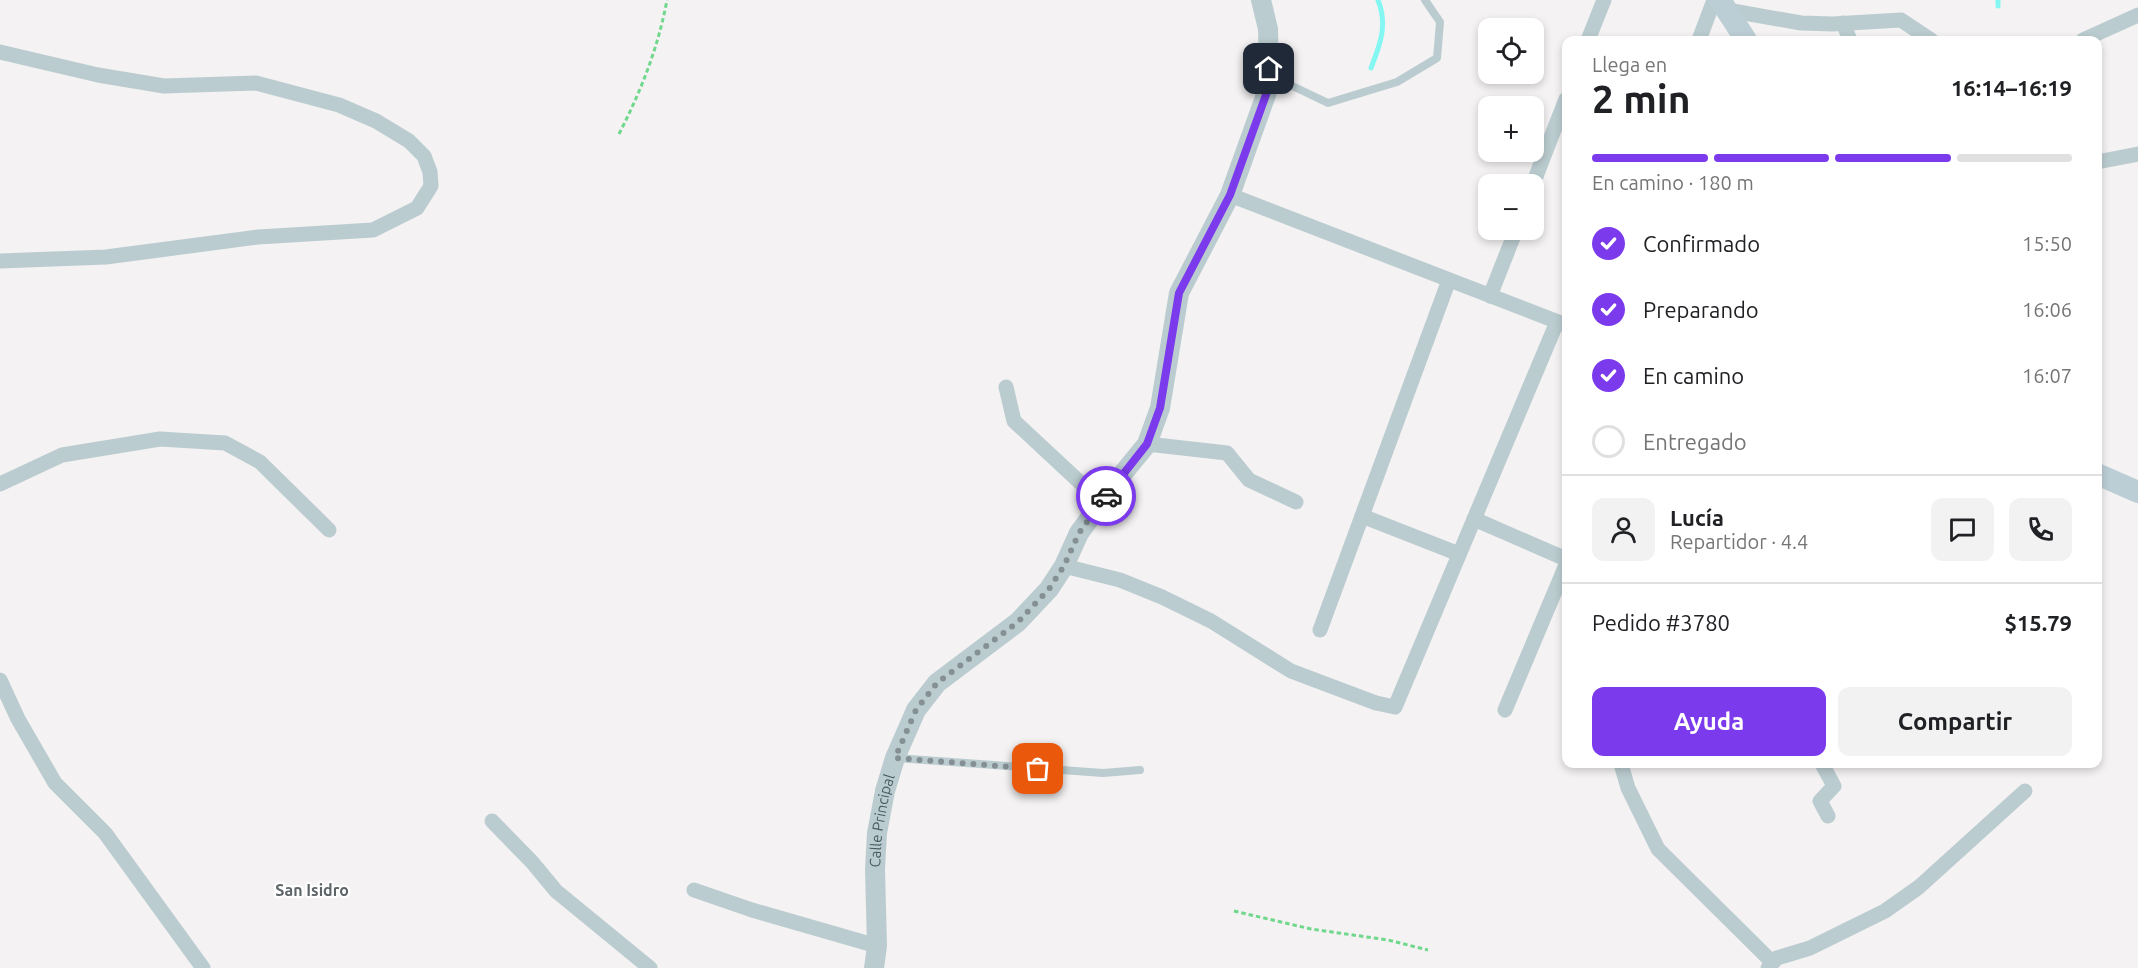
<!DOCTYPE html>
<html lang="es">
<head>
<meta charset="utf-8">
<style>
	body { margin:0; font-family:Ubuntu,sans-serif; background:#f2f2f2; color:#202124; height:100vh; display:flex; flex-direction:column; font-size:22px; white-space:nowrap }
	* { box-sizing:border-box; margin:0 }
	p { font-size:20px; color:#757577 }
	.icon { flex:none; width:33px; height:33px; fill:none; stroke:currentColor; stroke-width:2; stroke-linecap:round; stroke-linejoin:round }
	.map { position:relative; flex:1; overflow:hidden }
	.side { position:absolute; left:1562px; top:36px; width:540px; height:732px; display:flex; flex-direction:column; background:#fff; border-radius:12px; box-shadow:0 3px 9px #0003 }
	.side>* { flex:none }
	.controls { position:absolute; left:1478px; top:18px; display:grid; gap:12px }
	.controls a { display:grid; place-items:center; width:66px; height:66px; border-radius:12px; background:#fff; box-shadow:0 3px 9px #0003; font-size:30px }
	.pin { position:absolute; display:grid; place-items:center; width:51px; height:51px; color:#fff; margin:-26px; border-radius:12px; box-shadow:0 3px 9px #0006 }
	.courier { position:absolute; display:grid; place-items:center; width:60px; height:60px; margin:-30px; border:4px solid #7c3aed; border-radius:50%; background:#fff; color:#222; box-shadow:0 2px 8px #0007 }
	.headline em { font-style:normal; font-weight:700 }
	.headline div { display:flex; flex-direction:column-reverse }
	.headline { display:flex; align-items:center; justify-content:space-between; height:102px; padding:0 30px }
	h1 { font-size:39px; font-weight:700; line-height:45px }
	.bar { display:grid; grid-template-columns:repeat(4,1fr); gap:9px 6px; align-content:center; height:72px; padding:0 30px }
	.bar i { height:8px; border-radius:4px; background:#e0e0e0 }
	.bar .selected { background:#7c3aed }
	.bar p { grid-column:span 4 }
	.line { display:flex; align-items:center; gap:15px; padding:0 30px; border-top:2px solid #e0e0e0 }
	.line div { flex:1 }
	.round { display:grid; place-items:center; flex:none; width:63px; height:63px; border-radius:12px; background:#f2f2f2 }
	ol { padding:0 30px; list-style:none }
	li { display:flex; align-items:center; gap:18px; height:66px }
	li p { margin-inline-start:auto }
	li .icon { padding:6px; border-radius:50%; background:#7c3aed; color:#fff; stroke-width:4 }
	li:last-child { color:#757577 }
	li i { width:33px; height:33px; border:3px solid #e0e0e0; border-radius:50% }
	.cta { display:flex; gap:12px; margin-top:auto; padding:12px 30px }
	.cta a { flex:1; height:69px; border-radius:12px; background:#7c3aed; color:#fff; font-size:24px; font-weight:700; line-height:69px; text-align:center }
	.cta a+a { background:#f2f2f2; color:#202124 }
	.map>svg:first-child { display:block }
	.lines { fill:none; stroke-linecap:round; stroke-linejoin:round }
	.stream { stroke:#85f7f3; stroke-width:5 }
	.path { stroke:#70d88c; stroke-width:3; stroke-dasharray:4.5 3; stroke-linecap:butt }
	.service { stroke:#bbccd0; stroke-width:8 }
	.minor { stroke:#bbccd0; stroke-width:15 }
	.tertiary { stroke:#bbccd0; stroke-width:20 }
	.secondary { stroke:#bcced5; stroke-width:22 }
	.done { stroke:#849094; stroke-width:6; stroke-dasharray:0 10.8 }
	.route { stroke:#7c3aed; stroke-width:8 }
	.labels { text-anchor:middle; stroke-width:4.5; stroke-linejoin:round; paint-order:stroke }
	.street-label { font-size:15px; fill:#475c62; stroke:#fff }
	.neighbourhood-label { font-size:16px; font-weight:bold; fill:#5d6568; stroke:#fff }
</style>
</head>
<body>
<div class="map">
<svg width="2138" height="968" viewBox="0 0 2138 968">
	<rect width="100%" height="100%" fill="#f4f2f2"/>
	<g class="lines">
		<g class="stream">
			<polyline points="1998,0 1998,6"/>
			<path d="M 1371,68 C 1380,45 1388,25 1378,0"/>
		</g>
		<g class="path">
			<path d="M 619,134 C 641,91 658,48 667,0"/>
			<polyline points="1234,911 1311,929 1388,940 1428,950"/>
		</g>
		<g class="service">
			<polyline points="1271,70 1284,82 1328,103 1397,82 1437,58 1440,22 1425,0"/>
			<polyline points="896,758 1103,773 1140,770"/>
		</g>
		<g class="minor">
			<polyline points="1727,10 1801,23 1833,24 1901,20 1931,40"/>
			<polyline points="1843,23 1850,40"/>
			<polyline points="1588,40 1604,0"/>
			<polyline points="1699,40 1714,0"/>
			<polyline points="2083,40 2138,15"/>
			<polyline points="0,52 98,75 164,86 256,83 339,105 376,121 409,141 424,156 430,172 431,186 417,208 373,230 258,237 106,257 0,261"/>
			<polyline points="2097,162 2138,154"/>
			<polyline points="1533,184 1566,99"/>
			<polyline points="1230,195 1566,325"/>
			<polyline points="1490,296 1516,230"/>
			<polyline points="1006,387 1014,421 1101,502"/>
			<polyline points="1147,444 1227,453 1249,480 1296,502"/>
			<polyline points="0,484 62,455 160,439 225,443 260,462 329,530"/>
			<polyline points="1362,516 1459,554"/>
			<polyline points="1474,519 1566,559"/>
			<polyline points="1064,566 1120,580 1162,597 1211,621 1291,671 1376,703 1395,707 1557,322"/>
			<polyline points="1320,630 1449,280"/>
			<polyline points="0,680 18,719 55,783 105,833 203,968"/>
			<polyline points="1505,710 1566,565"/>
			<polyline points="1621,764 1628,788 1658,849 1772,962"/>
			<polyline points="1822,764 1834,786 1820,801 1828,816"/>
			<polyline points="492,821 532,862 556,891 650,968"/>
			<polyline points="694,890 752,910 877,946"/>
			<polyline points="1768,968 1777,958 1810,948 1885,911 1919,887 2025,791"/>
		</g>
		<path class="tertiary" id="s1" d="M 874,968 L 877,946 L 875,869 L 877,833 L 885,791 L 895,758 L 916,710 L 937,683 L 1018,622 L 1049,589 L 1064,566 L 1079,533 L 1120,477 L 1147,444 L 1160,408 L 1179,293 L 1230,195 L 1267,92 L 1269,69 L 1268,29 L 1261,0"/>
		<g class="secondary">
			<polyline points="1720,0 1746,40"/>
			<polyline points="2097,474 2138,492"/>
		</g>
	</g>
	<g class="lines">
		<polyline class="done" points="1038,769 895,758 916,710 937,683 1018,622 1049,589 1064,566 1079,533 1106,496"/>
		<polyline class="route" points="1106,496 1147,444 1160,408 1179,293 1230,195 1267,92 1269,69"/>
	</g>
	<g class="labels">
		<g class="street-label">
			<text dy="5" stroke="none"><textPath href="#s1" startOffset="148">Calle Principal</textPath></text>
		</g>
		<g class="neighbourhood-label">
			<text x="312" y="896">San Isidro</text>
		</g>
	</g>
</svg>
<div class="controls">
<a><svg class="icon" aria-label="locate" viewBox="0 0 24 24"><circle cx="12" cy="12" r="6"/><path d="M12 2v4M12 18v4M2 12h4M18 12h4"/></svg></a>
<a>+</a>
<a>−</a>
</div>
<div class="pin" style="left:1038px;top:769px;background:#ea580c"><svg class="icon" aria-label="bag" viewBox="0 0 24 24"><path d="M5 8h14l-1 12H6zM9 8a3 3 0 0 1 6 0"/></svg></div>
<div class="pin" style="left:1269px;top:69px;background:#1f2937"><svg class="icon" aria-label="home" viewBox="0 0 24 24"><path d="M3 11l9-7 9 7M6 9v11h12V9"/></svg></div>
<div class="courier" style="left:1106px;top:496px"><svg class="icon" aria-label="car" viewBox="0 0 24 24"><path d="M5 17H2v-5l4-1 3-4h7l3 4 3 1v5h-3M9 17h6M6 11h13"/><circle cx="7" cy="17" r="2"/><circle cx="17" cy="17" r="2"/></svg></div>
<section class="side">
<div class="headline"><div><h1>2 min</h1><p>Llega en</p></div><em>16:14–16:19</em></div>
<div class="bar"><i class="selected"></i><i class="selected"></i><i class="selected"></i><i></i><p>En camino · 180 m</p></div>
<ol>
<li><svg class="icon" aria-label="check" viewBox="0 0 24 24"><path d="M5 12l5 5 9-10"/></svg>Confirmado<p>15:50</p></li>
<li><svg class="icon" aria-label="check" viewBox="0 0 24 24"><path d="M5 12l5 5 9-10"/></svg>Preparando<p>16:06</p></li>
<li><svg class="icon" aria-label="check" viewBox="0 0 24 24"><path d="M5 12l5 5 9-10"/></svg>En camino<p>16:07</p></li>
<li><i></i>Entregado</li>
</ol>
<div class="line" style="height:108px"><a class="round"><svg class="icon" aria-label="person" viewBox="0 0 24 24"><circle cx="12" cy="8" r="4"/><path d="M4 21q1-7 8-7t8 7"/></svg></a><div><b>Lucía</b><p>Repartidor · 4.4</p></div><a class="round"><svg class="icon" aria-label="chat" viewBox="0 0 24 24"><path d="M4 5h16v11H9l-5 4z"/></svg></a><a class="round"><svg class="icon" aria-label="phone" viewBox="0 0 24 24"><path d="M5 4h4l2 5-3 2q2 4 5 5l2-3 5 2v4C11 20 4 13 5 4z"/></svg></a></div>
<div class="line" style="height:78px"><div>Pedido #3780</div><b>$15.79</b></div>
<div class="cta"><a>Ayuda</a><a>Compartir</a></div>
</section>
</div>
</body>
</html>
